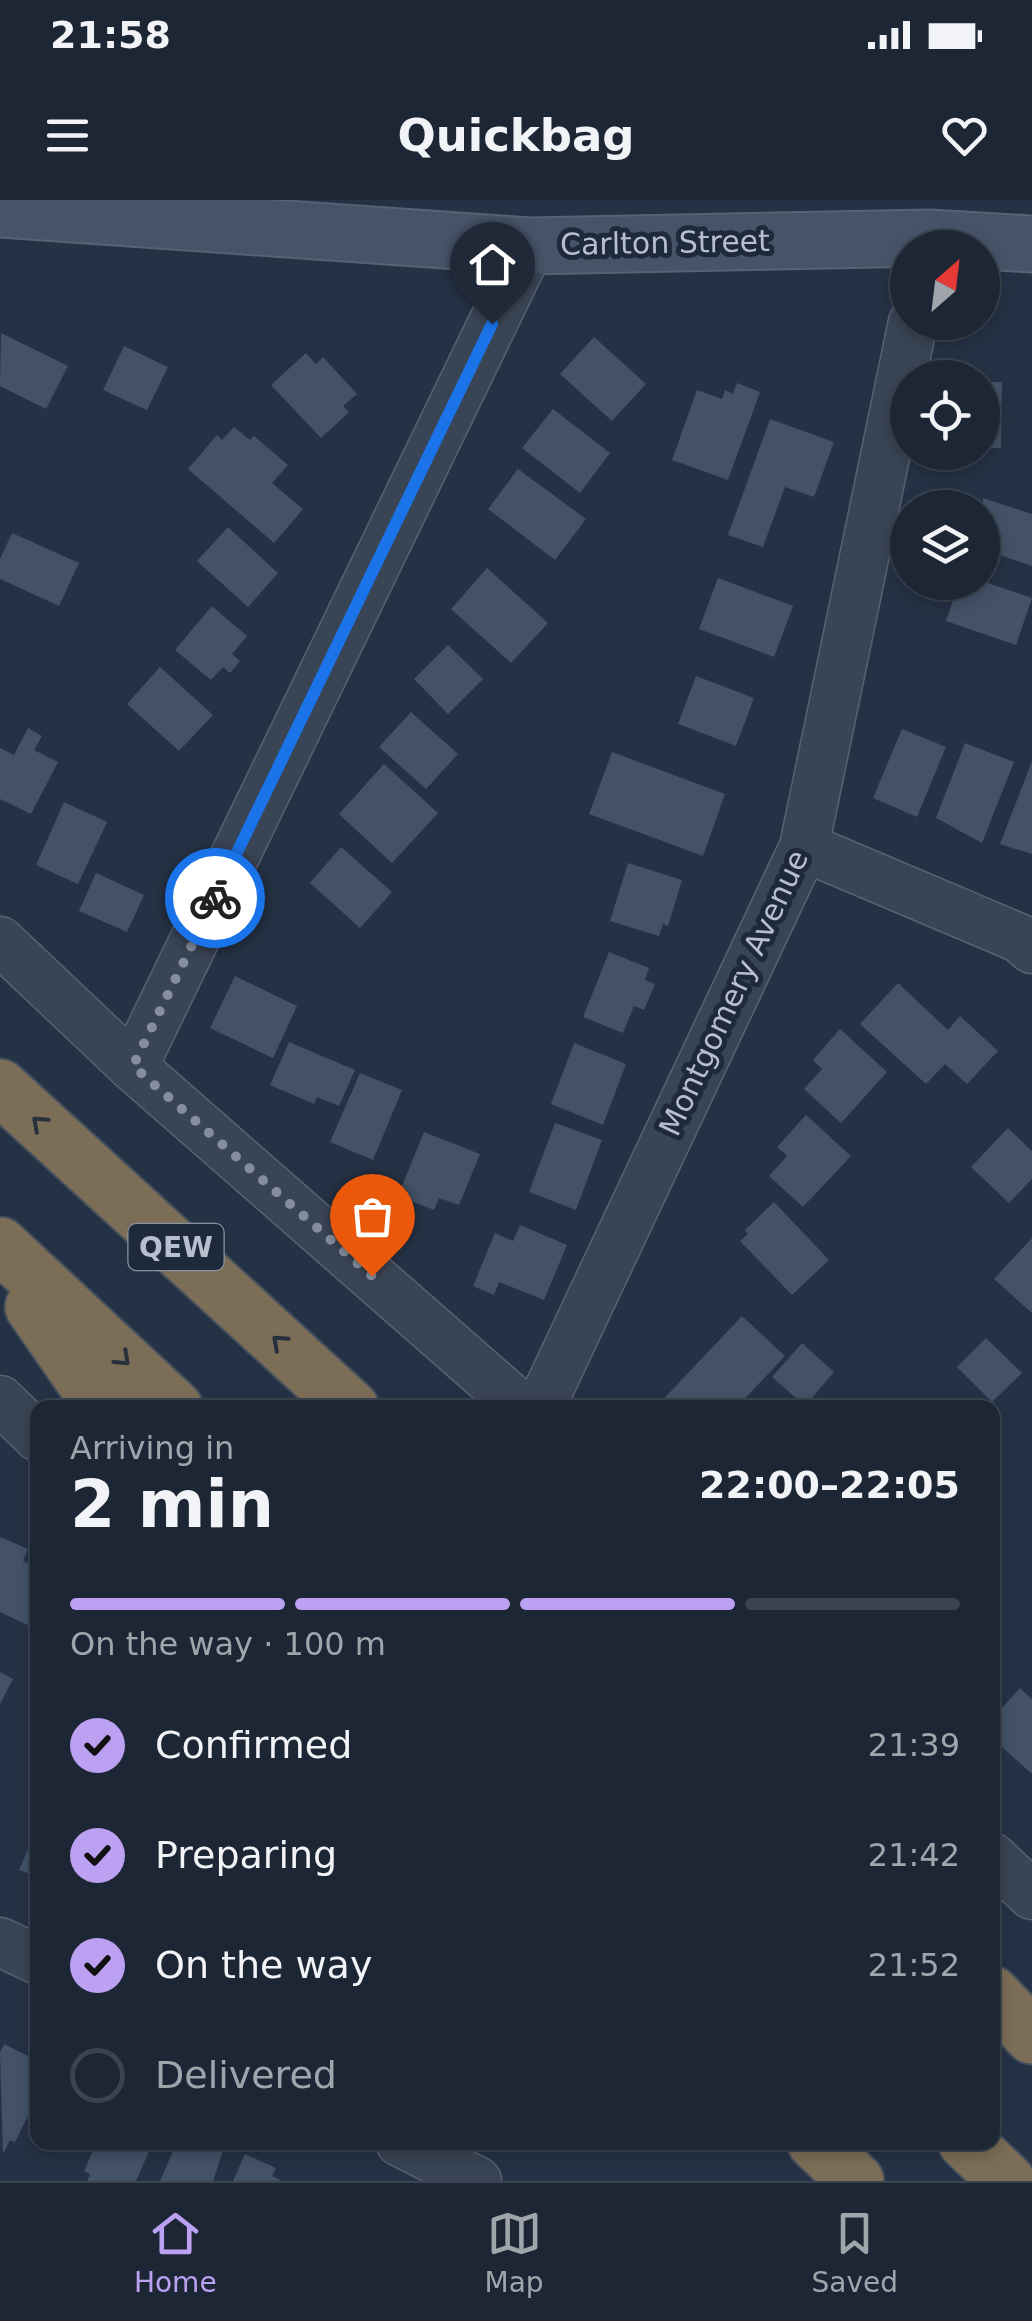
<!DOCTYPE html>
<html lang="en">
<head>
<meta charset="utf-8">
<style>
	body { margin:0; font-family:"DejaVu Sans",sans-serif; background:#252e3c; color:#f1f3f6; height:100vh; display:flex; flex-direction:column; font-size:38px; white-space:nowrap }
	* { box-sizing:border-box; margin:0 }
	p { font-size:32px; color:#a0a5ac }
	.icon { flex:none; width:55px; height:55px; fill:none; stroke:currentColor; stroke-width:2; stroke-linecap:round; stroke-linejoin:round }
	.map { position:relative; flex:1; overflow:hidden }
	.sheet { position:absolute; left:30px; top:1200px; width:970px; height:750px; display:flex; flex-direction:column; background:#1c2634; border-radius:20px; box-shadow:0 5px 15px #0003,0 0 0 2px #3a434f }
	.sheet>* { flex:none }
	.needle { width:65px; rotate:28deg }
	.controls { position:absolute; left:890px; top:30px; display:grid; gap:20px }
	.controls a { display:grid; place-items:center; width:110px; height:110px; border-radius:50%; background:#1c2634; box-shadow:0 5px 15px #0003,0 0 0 2px #3a434f; font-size:50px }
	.pin { position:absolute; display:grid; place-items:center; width:85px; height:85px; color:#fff; margin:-102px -42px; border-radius:50% 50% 50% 0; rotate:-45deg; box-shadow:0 0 10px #0007 }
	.pin .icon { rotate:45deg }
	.courier { position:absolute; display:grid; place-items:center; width:100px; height:100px; margin:-50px; border:8px solid #1a73e8; border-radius:50%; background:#fff; color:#222; box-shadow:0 2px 12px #0007 }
	.overview em { font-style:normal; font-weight:800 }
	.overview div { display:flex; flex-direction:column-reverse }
	.overview { display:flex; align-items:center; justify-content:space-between; height:170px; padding:0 40px }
	h1 { font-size:65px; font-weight:800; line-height:75px }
	.bar { display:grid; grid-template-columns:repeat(4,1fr); gap:15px 10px; align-content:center; height:120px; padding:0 40px }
	.bar i { height:12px; border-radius:8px; background:#3a434f }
	.bar .selected { background:#bca0f2 }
	.bar p { grid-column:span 4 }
	ol { padding:0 40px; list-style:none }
	li { display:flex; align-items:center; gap:30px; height:110px }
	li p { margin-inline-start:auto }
	li .icon { padding:10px; border-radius:50%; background:#bca0f2; color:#111; stroke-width:4 }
	li:last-child { color:#a0a5ac }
	li i { width:55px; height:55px; border:5px solid #3a434f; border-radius:50% }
	.status { display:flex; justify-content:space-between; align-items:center; height:70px; padding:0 50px; background:#1c2634; direction:ltr }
	.status svg { height:28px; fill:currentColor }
	header { display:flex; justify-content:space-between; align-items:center; height:130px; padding:0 40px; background:#1c2634; font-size:45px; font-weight:800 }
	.menu { display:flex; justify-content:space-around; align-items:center; height:140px; border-top:2px solid #3a434f; background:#1c2634; font-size:28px; color:#a0a5ac }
	.menu a { display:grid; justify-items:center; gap:5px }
	.menu .selected { color:#bca0f2 }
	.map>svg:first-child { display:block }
	.building { fill:#435267 }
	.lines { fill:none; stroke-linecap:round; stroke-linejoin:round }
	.street-casing { stroke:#586272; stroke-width:51 }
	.secondary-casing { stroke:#586272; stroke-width:59 }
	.highway-casing { stroke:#444f5f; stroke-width:59 }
	.street { stroke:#394454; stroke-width:48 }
	.secondary { stroke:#475368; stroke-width:55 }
	.highway { stroke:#7b6d56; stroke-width:55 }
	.oneway { stroke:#27303d }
	.done { stroke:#848e9e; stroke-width:10; stroke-dasharray:0 18 }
	.route { stroke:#1a73e8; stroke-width:12 }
	.labels { text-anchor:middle; stroke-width:10; stroke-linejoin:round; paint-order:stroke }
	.shield { fill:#1e293a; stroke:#8992a2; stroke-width:2.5 }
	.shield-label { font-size:28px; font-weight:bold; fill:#b7bfce }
	.street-label { font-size:30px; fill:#b7bfce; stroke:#1e293a }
</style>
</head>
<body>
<div class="status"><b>21:58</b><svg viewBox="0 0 49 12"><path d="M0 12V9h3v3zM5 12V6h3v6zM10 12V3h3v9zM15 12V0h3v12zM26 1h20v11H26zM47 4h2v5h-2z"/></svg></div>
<header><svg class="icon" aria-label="menu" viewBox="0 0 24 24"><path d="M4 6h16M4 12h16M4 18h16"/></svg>Quickbag<svg class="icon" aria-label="heart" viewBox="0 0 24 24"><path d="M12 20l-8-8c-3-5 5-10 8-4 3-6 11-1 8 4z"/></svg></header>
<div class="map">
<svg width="1032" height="1981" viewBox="0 0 1032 1981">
	<rect width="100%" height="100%" fill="#253245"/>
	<g class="building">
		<polygon points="1,133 68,166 46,209 0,186"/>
		<polygon points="594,137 646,184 612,221 560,174"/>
		<polygon points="124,146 168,167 147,210 103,190"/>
		<polygon points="306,153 316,164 323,157 357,194 343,206 349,212 321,238 271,185"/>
		<polygon points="982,182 1002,182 1001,248 982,248"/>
		<polygon points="737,183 760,192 728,280 672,260 697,190 722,199 725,190 733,194"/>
		<polygon points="553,209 610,253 580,293 522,248"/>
		<polygon points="770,219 834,242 814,297 785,287 763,347 728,335"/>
		<polygon points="234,227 250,240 254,236 288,265 272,283 303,309 274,343 188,269 217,235 222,240"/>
		<polygon points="518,269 586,319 555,360 488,309"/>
		<polygon points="983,298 1032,314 1032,366 982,349"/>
		<polygon points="228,327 278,373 248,407 197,361"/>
		<polygon points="12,333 79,363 59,406 0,379 0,359"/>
		<polygon points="487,368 548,423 511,463 451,409"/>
		<polygon points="718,378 793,406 774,457 699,429"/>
		<polygon points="982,381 1032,398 1016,445 946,421 959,382"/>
		<polygon points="212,406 247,436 232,454 240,461 230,473 223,467 211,480 175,450"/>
		<polygon points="448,445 483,479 448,514 414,479"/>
		<polygon points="160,467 213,515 179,551 127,504"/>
		<polygon points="696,476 754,498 736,546 678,524"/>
		<polygon points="411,512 458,554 426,589 379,547"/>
		<polygon points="28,528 42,536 34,550 58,562 31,614 0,599 0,548 14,555"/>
		<polygon points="902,529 946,547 917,617 873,598"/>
		<polygon points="965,543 1014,562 982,643 936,618"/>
		<polygon points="612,552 725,594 703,656 589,614"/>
		<polygon points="1032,561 1032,654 1000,644"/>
		<polygon points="384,564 438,613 392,663 339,614"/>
		<polygon points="64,602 107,622 78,684 36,665"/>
		<polygon points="341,647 392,692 360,728 310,683"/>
		<polygon points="628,663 682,680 668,726 663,724 659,736 610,721"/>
		<polygon points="96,673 144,695 127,732 79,711"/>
		<polygon points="609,752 649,768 645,780 655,784 644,810 634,806 623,833 583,817"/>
		<polygon points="235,776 297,806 273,858 210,828"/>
		<polygon points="898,783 948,830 960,816 998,851 967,884 945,864 926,884 860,824"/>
		<polygon points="840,829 887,872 841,923 804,889 822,869 813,860"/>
		<polygon points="289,842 355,870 339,906 317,897 314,904 270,885"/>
		<polygon points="574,843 626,864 603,925 551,904"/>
		<polygon points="360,873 402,890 373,960 330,942"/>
		<polygon points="806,915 851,956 803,1007 769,976 787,956 777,947"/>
		<polygon points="555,923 602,940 576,1010 529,992"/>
		<polygon points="1008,928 1032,951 1032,979 1009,1003 971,967"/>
		<polygon points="424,932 480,954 459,1005 439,998 434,1010 398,996"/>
		<polygon points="774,1002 829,1060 792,1095 740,1041 748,1034 745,1030"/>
		<polygon points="520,1025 567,1045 544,1100 499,1082 494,1095 473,1086 495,1033 513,1041"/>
		<polygon points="1032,1038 1032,1113 994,1079"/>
		<polygon points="742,1116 785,1156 736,1208 655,1208"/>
		<polygon points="986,1138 1022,1173 992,1202 957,1167"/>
		<polygon points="802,1143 834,1172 805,1206 772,1177"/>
		<polygon points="0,1337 28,1349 23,1361 38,1367 38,1430 0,1412"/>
		<polygon points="0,1472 13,1479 0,1504"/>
		<polygon points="1020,1488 1032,1499 1032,1574 992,1538 992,1519"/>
		<polygon points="38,1626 38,1677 19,1670"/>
		<polygon points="4,1844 38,1861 38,1896 15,1942 10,1940 3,1954 0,1853"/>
		<polygon points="97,1942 153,1942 136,1981 87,1981 90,1974 84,1971"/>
		<polygon points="177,1942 225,1944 213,1981 160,1981"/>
		<polygon points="245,1954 276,1968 272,1976 282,1981 233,1981"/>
	</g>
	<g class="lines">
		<defs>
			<g id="street">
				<polyline points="804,647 1019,738 1032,749"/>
				<polyline points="0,741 133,867 522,1208"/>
				<polyline points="133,867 530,46"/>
				<polyline points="0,1200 38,1237"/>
				<polyline points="540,1208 804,647 913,122"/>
				<polyline points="992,1657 1032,1695"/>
				<polyline points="0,1742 38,1760"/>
				<polyline points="400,1942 477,1981"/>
			</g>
			<polyline id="secondary" points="0,9 530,46 930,38 1032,44"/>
			<g id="highway">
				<polyline points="0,887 351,1208"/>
				<polyline points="0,1045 175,1208"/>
				<polyline points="33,1107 103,1208"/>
				<polyline points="992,1794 1032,1836"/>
				<polyline points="815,1942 856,1981"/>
				<polyline points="966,1942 1007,1981"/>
			</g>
		</defs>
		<use href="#street" class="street-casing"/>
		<use href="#secondary" class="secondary-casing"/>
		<use href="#highway" class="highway-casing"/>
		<use href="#street" class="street"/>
		<use href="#secondary" class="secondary"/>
		<use href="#highway" class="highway"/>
	</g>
	<defs><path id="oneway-chevron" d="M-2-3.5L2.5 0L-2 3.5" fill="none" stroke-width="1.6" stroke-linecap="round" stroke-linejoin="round" transform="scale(2.5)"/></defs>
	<g class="oneway">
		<use href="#oneway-chevron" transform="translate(39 923) rotate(-138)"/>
		<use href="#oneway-chevron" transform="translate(279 1142) rotate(-138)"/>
		<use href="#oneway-chevron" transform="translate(123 1159) rotate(43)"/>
	</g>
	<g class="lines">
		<polyline class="done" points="215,698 133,866 372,1076"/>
		<polyline class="route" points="215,698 492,124"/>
	</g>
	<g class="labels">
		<rect class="shield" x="128.5" y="1024" width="95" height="46" rx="8"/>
		<g class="shield-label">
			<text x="176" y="1057">QEW</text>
		</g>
		<g class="street-label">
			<text transform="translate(665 43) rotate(-1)" y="10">Carlton Street</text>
			<text transform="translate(734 793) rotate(-65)" y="10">Montgomery Avenue</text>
		</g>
	</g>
</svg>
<div class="controls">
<a><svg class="needle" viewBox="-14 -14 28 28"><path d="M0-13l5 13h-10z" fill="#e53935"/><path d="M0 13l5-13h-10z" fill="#a0a5ac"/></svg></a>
<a><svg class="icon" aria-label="locate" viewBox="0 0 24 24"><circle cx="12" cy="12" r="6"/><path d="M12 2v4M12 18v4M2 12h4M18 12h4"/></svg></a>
<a><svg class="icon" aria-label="layers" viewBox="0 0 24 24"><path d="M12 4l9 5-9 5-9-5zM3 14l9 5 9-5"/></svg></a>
</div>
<div class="pin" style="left:372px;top:1076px;background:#ea580c"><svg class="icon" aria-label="bag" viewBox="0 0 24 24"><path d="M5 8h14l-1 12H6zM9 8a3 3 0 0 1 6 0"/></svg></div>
<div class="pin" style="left:492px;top:124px;background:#1f2937"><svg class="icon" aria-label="home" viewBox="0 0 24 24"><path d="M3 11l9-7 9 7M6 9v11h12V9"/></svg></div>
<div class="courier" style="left:215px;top:698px"><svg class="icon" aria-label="bike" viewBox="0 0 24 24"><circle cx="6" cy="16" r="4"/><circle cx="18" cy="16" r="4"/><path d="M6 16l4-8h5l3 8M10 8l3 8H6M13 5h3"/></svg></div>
<section class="sheet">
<div class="overview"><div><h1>2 min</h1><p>Arriving in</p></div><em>22:00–22:05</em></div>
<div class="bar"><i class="selected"></i><i class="selected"></i><i class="selected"></i><i></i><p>On the way · 100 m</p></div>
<ol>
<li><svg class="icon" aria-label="check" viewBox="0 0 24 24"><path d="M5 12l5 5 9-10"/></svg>Confirmed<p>21:39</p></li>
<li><svg class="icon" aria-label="check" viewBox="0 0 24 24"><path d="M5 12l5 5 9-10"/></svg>Preparing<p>21:42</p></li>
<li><svg class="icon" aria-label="check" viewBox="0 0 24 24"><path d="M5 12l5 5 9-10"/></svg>On the way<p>21:52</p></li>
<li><i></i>Delivered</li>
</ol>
</section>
</div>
<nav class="menu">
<a class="selected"><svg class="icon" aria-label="home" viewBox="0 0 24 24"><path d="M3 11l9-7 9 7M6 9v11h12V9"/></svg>Home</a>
<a><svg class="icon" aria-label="map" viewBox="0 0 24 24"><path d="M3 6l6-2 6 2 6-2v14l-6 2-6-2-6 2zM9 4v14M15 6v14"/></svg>Map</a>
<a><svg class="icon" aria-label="saved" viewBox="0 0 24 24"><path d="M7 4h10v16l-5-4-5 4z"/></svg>Saved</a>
</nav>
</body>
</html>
